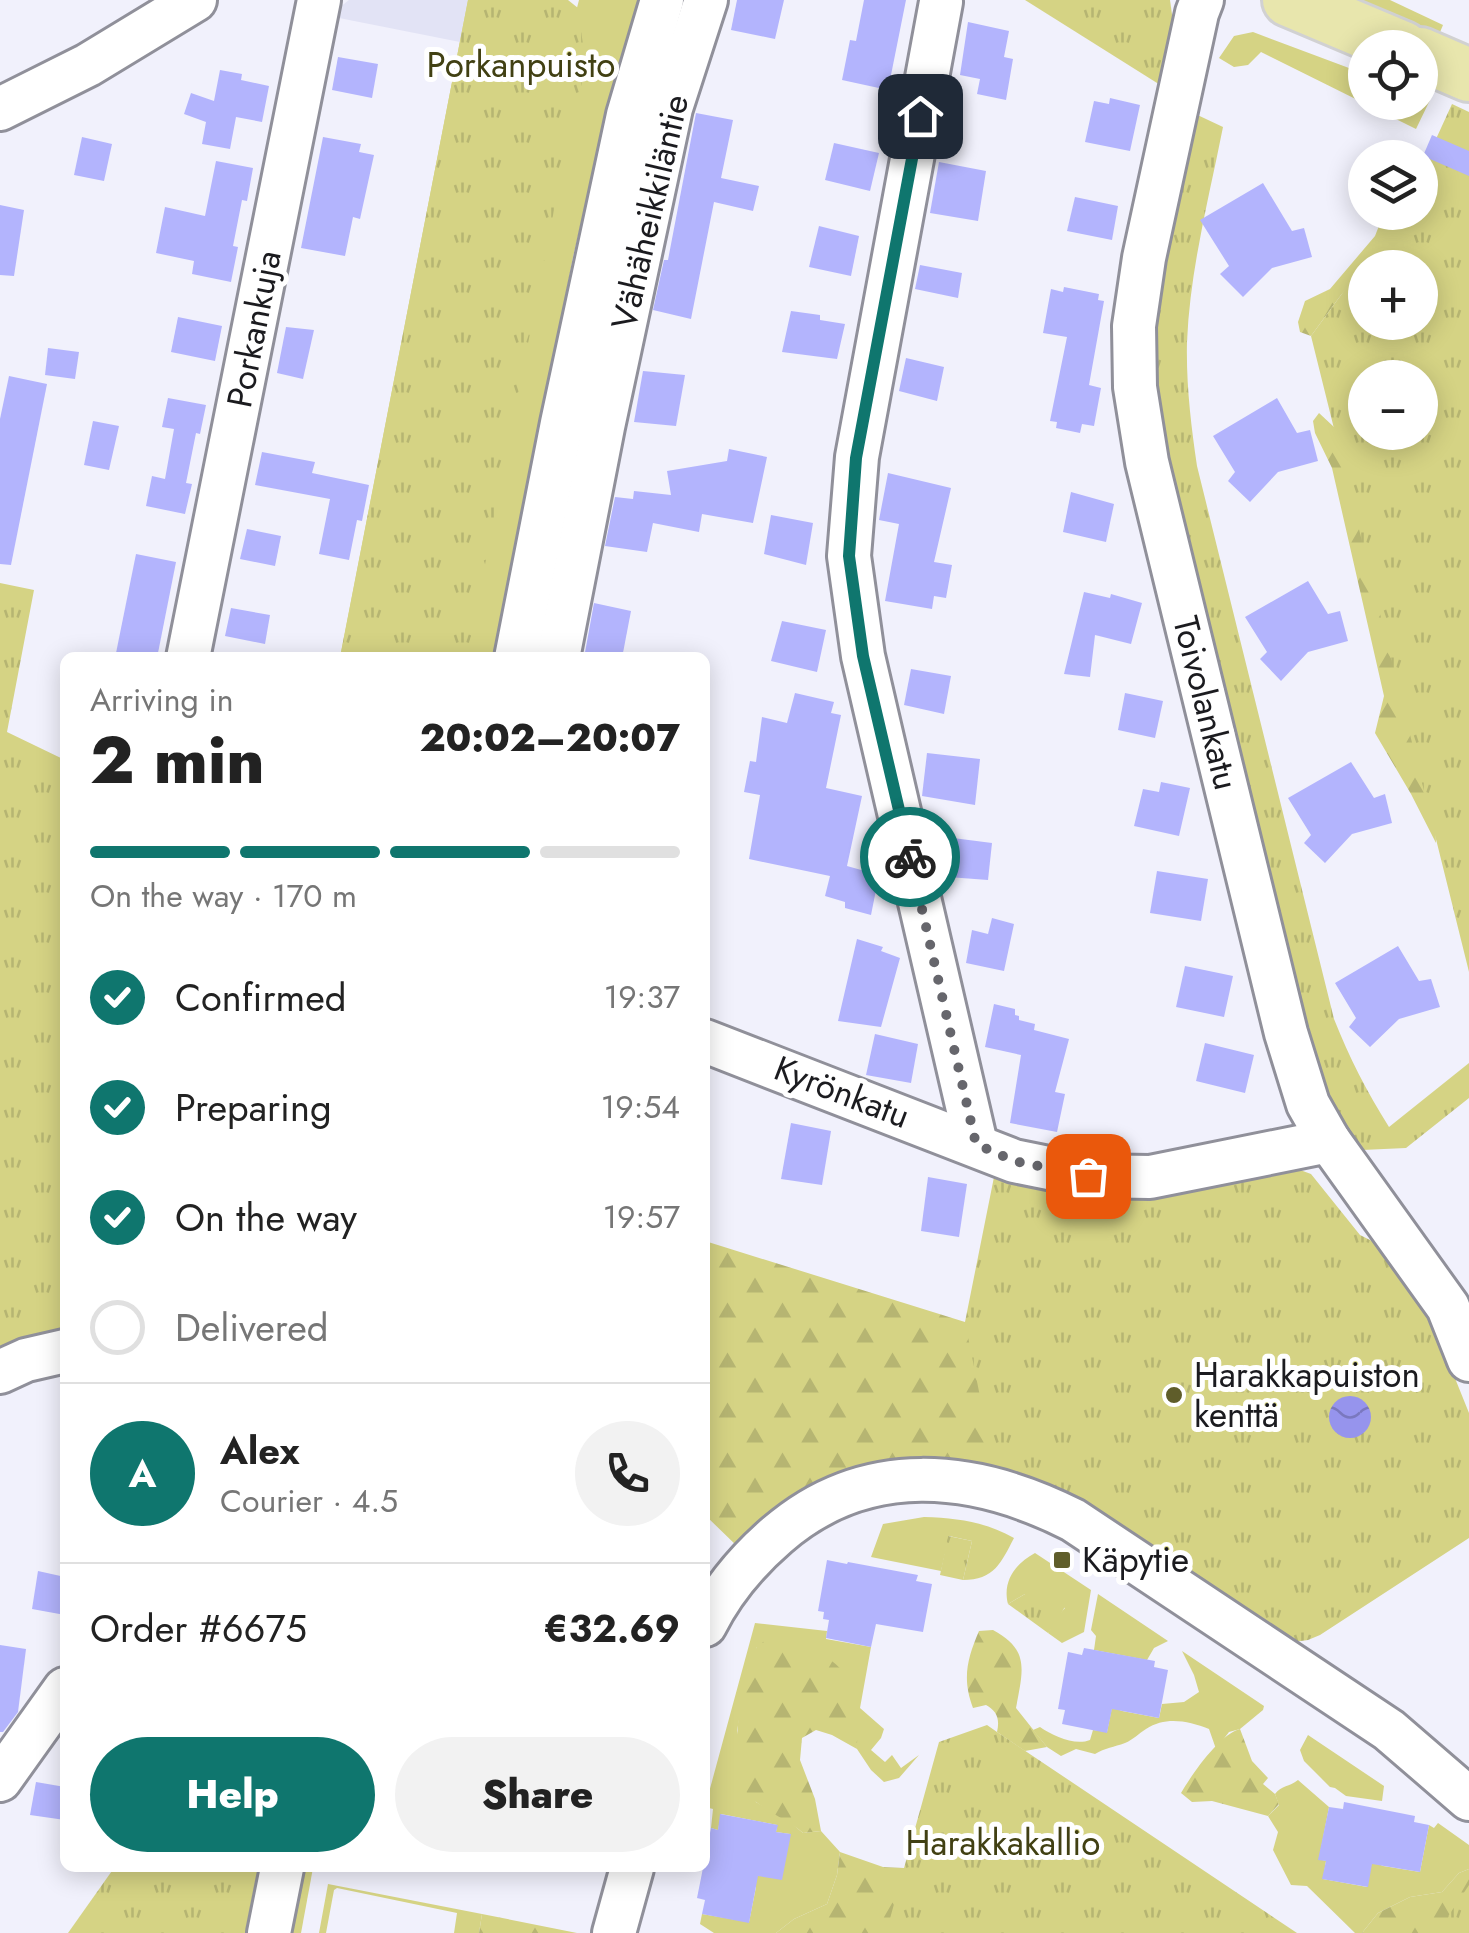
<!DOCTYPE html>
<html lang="en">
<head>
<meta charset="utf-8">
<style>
	body { margin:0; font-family:Jost,sans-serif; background:#f2f2f2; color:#222; height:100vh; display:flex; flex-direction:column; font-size:38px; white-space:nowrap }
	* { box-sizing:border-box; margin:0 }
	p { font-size:32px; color:#767676 }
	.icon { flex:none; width:55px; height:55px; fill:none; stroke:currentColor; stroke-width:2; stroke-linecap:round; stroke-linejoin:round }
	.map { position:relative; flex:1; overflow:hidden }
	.side { position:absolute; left:60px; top:652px; width:650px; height:1220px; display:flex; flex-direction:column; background:#fff; border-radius:15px; box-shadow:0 5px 25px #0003 }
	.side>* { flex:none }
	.fabs { position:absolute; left:1348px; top:30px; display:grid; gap:20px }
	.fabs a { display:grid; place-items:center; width:90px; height:90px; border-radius:50%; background:#fff; box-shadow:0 5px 25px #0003; font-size:50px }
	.pin { position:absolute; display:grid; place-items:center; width:85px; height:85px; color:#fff; margin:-42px; border-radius:20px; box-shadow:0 5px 15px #0006 }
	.courier { position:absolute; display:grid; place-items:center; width:100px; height:100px; margin:-50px; border:8px solid #0f766e; border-radius:50%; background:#fff; color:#222; box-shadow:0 2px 12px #0007 }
	.summary em { font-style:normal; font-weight:800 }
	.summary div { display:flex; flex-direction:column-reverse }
	.summary { display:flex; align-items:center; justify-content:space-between; height:170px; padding:0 30px }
	h1 { font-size:65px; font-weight:800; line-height:75px }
	.bar { display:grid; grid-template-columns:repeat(4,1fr); gap:15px 10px; align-content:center; height:120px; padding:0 30px }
	.bar i { height:12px; border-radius:8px; background:#e0e0e0 }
	.bar .current { background:#0f766e }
	.bar p { grid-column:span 4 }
	.line { display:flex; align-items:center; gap:25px; padding:0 30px; border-top:2px solid #e0e0e0 }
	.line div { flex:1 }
	.round { display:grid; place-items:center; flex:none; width:105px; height:105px; border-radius:52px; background:#f2f2f2 }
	ol { padding:0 30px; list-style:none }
	li { display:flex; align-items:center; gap:30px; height:110px }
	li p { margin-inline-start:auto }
	li .icon { padding:10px; border-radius:50%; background:#0f766e; color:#fff; stroke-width:4 }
	li:last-child { color:#767676 }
	li i { width:55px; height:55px; border:5px solid #e0e0e0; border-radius:50% }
	.primary-button { display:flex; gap:20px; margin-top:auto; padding:20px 30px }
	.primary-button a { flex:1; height:115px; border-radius:60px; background:#0f766e; color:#fff; font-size:40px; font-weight:800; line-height:115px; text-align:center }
	.primary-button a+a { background:#f2f2f2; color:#222 }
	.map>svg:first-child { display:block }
	.built { fill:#e2e3f5 }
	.green { fill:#d5d384 }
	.forest { fill:url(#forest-firs) }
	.park { fill:url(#park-tufts); fill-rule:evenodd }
	.water { fill:url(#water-waves) }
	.building { fill:#b3b4fd }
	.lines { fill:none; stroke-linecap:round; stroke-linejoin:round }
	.minor-casing { stroke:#90909a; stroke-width:48 }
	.major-casing { stroke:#d1d1d2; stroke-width:58 }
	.minor { stroke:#fff; stroke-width:42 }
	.major { stroke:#e8e6ad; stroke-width:52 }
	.done { stroke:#66666c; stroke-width:10; stroke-dasharray:0 18 }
	.route { stroke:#0f766e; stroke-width:12 }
	.poi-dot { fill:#5f5d2a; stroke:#fff; stroke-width:4 }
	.labels { text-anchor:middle; stroke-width:10; stroke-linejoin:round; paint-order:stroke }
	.park-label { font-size:35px; fill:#414013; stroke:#fff }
	.street-label { font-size:35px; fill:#1b1b1f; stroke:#fff }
	.poi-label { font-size:35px; fill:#1b1b1f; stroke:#fff; text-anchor:start }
</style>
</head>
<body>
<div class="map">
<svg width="1469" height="1933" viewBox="0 0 1469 1933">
	<defs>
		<pattern id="forest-firs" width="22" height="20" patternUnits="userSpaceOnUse" patternTransform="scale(2.5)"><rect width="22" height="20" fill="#d5d384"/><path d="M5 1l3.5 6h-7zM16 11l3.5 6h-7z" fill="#b6b572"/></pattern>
		<pattern id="park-tufts" width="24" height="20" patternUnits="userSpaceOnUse" patternTransform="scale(2.5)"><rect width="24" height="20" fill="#d5d384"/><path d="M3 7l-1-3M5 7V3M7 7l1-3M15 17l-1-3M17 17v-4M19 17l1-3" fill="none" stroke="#b6b572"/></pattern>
		<pattern id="water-waves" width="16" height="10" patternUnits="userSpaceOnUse" patternTransform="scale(2.5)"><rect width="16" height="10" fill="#9694ed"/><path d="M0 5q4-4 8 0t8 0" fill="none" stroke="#7a78bf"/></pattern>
	</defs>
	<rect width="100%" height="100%" fill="#f1f1fc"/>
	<polygon class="built" points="349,0 468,0 460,42 329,16"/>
	<g class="green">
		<polygon points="468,0 557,85 579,0 640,0 610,100 573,257 495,657 340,658"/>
		<polygon points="1354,0 1390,0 1443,25 1438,37"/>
		<polygon points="1253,32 1365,74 1365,102 1420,102 1420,96 1430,100 1416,129 1261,52 1248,65 1234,67 1219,58 1234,36"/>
		<path d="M 924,1517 C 958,1518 985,1522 1014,1538 C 1001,1563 994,1580 963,1580 L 972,1541 L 949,1536 L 941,1571 L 871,1557 L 883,1524 Z"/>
		<path d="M 1035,1553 L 1091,1590 L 1084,1632 L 1062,1643 L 1048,1633 L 1057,1617 L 1065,1608 L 1025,1594 L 1008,1604 C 1002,1581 1016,1563 1035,1553 Z"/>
		<polygon points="1098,1594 1168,1641 1154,1648 1147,1660 1094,1650 1096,1636 1091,1630"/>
		<polygon points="755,1623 827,1631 826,1639 871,1647 860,1708 884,1729 881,1738 871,1750 885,1762 892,1755 901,1768 919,1755 899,1778 884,1782 871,1770 857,1749 855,1693 757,1647 748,1669 737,1731 756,1802 790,1822 803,1833 821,1831 840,1852 837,1875 827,1904 794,1919 776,1933 714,1933 700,1924 702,1914 749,1922 756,1887 755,1875 790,1834 776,1832 777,1825 721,1814 718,1830 711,1828 713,1809 705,1807"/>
		<path d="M 1182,1651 L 1264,1706 L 1263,1710 L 1240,1729 L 1229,1732 L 1216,1749 L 1209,1729 C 1188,1721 1166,1716 1146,1729 C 1139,1733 1133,1740 1125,1743 C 1114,1747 1105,1748 1095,1754 L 1076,1749 L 1061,1756 L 1047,1747 L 1033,1730 L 1040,1727 C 1053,1736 1075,1746 1090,1740 L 1093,1730 L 1107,1732 L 1112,1707 L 1122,1711 L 1159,1718 L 1162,1704 L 1184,1702 L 1199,1692 L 1194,1675 Z"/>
		<polygon points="1308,1735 1384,1786 1382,1801 1346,1796 1335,1788 1330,1787 1304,1761 1300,1750"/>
		<path d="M 1298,1780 L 1329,1807 L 1319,1859 L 1326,1861 L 1323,1879 L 1367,1887 L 1372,1861 L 1383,1866 L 1420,1872 L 1429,1825 L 1434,1828 L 1438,1823 L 1469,1845 L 1469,1869 L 1459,1873 L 1442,1892 L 1410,1897 L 1378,1913 L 1362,1933 L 1355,1933 L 1307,1886 L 1291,1885 L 1273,1850 L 1278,1832 L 1268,1816 L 1279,1805 L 1275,1794 C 1282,1785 1289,1787 1298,1780 Z"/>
		<polygon points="237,1868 261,1868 248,1933 228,1933"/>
		<polygon points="298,1868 313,1868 301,1933 284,1933"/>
		<polygon points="328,1884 482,1914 479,1933 454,1933 457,1913 337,1888 334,1890 326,1933 319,1933"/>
	</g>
	<g class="forest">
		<polygon points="1423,156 1469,176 1365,268 1341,295 1311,336 1300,332 1298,322 1305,301 1330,289 1375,236 1384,213 1420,212 1420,161"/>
		<polygon points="1319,413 1334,427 1365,432 1420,432 1436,843 1411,794 1375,733 1384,696 1332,468 1315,433 1313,421"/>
		<polygon points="705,1241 965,1322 986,1316 1034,1481 995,1466 906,1463 739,1548 705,1515"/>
		<path d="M 993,1630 C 1030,1650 1023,1670 1016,1708 L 1047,1747 L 1025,1751 L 997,1732 C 1000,1719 997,1711 986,1705 L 973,1708 C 962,1679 967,1659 979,1631 Z"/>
		<path d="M 770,1637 C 804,1644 841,1655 855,1692 C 860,1705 857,1734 857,1749 L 832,1735 L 816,1730 L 802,1738 L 800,1760 L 815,1799 L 821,1831 L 803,1833 C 785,1817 752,1807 742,1785 C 730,1761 741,1667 757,1647 C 761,1643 766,1640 770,1637 Z"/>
		<path d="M 1240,1729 L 1252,1761 L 1268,1778 L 1263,1784 L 1275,1794 L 1279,1804 L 1268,1816 L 1212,1801 L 1192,1802 L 1181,1793 C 1192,1774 1220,1734 1240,1729 Z"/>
		<polygon points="840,1852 883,1867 904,1868 914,1886 1125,1933 776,1933 794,1919 827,1904 837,1875"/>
		<polygon points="1469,1869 1469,1933 1362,1933 1378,1913 1410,1897 1442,1892 1459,1873"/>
		<polygon points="482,1914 577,1933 479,1933"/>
	</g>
	<g class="park">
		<polygon points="468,0 568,0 578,8 586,67 569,133 467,657 340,657"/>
		<polygon points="1025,0 1170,0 1174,29 1165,88"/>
		<path d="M 1452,104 L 1469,112 L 1469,972 L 1311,336 L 1401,213 L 1420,212 L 1420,174 ZM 1365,268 L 1420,268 L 1420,322 L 1365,322 ZM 1365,378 L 1420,378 L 1420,432 L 1365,432 Z"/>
		<path d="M 1189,111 L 1223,127 C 1209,198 1190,269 1187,342 C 1186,384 1191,425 1197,466 L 1334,1019 C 1349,1057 1367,1092 1389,1127 L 1469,1063 L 1469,1098 L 1406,1148 L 1362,1150 L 1337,1112 L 1316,1072 L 1169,505 L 1151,343 Z"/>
		<polygon points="0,583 34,590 7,732 65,760 65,1336 0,1358"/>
		<polygon points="996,1167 1292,1167 1311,1174 1360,1235 1382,1246 1420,1302 1436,1331 1469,1413 1469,1538 1320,1635 1308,1640 1294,1642 1034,1481 994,1466 965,1322"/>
		<polygon points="948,1536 972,1541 963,1580 940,1575"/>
		<path d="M 1048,1590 L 1062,1598 L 1066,1603 C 1065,1609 1053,1627 1048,1633 L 1008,1604 L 1025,1594 Z"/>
		<polygon points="987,1725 997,1732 1297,1933 886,1933 939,1742"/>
		<polygon points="114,1868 249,1868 237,1933 68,1933"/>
		<polygon points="1469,1885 1469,1933 1437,1933"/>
	</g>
	<circle class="water" cx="1350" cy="1417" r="21"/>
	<g class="building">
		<polygon points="737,0 784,0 775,39 731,30"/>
		<polygon points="864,0 906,0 888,90 842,80 850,40 856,41"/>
		<polygon points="968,22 1009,31 1004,57 1013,59 1006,100 977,94 980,79 960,75"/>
		<polygon points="338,57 378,64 372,98 332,90"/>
		<polygon points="220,70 242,74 241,80 269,86 262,122 236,117 230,149 202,144 206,122 184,114 191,93 214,101"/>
		<polygon points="1110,98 1140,105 1130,151 1085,142 1094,101 1109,104"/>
		<polygon points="696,113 733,120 721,178 759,186 753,211 714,202 691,319 653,310 664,260 668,260"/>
		<polygon points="1432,135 1469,151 1469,176 1423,156"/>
		<polygon points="82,137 112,144 104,181 74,175"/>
		<polygon points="323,137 361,144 359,152 374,155 360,219 353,217 345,256 301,248"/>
		<polygon points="834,143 879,153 870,191 825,180"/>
		<polygon points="216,161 253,168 247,201 242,200 233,246 238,247 231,282 192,274 194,261 156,253 165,207 205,216"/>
		<polygon points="939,162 986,171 978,221 930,213"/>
		<polygon points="1263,183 1292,231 1304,228 1312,257 1272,268 1243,297 1220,274 1229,266 1200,220"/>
		<polygon points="1075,197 1118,206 1112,240 1067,231"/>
		<polygon points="0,205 24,210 14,276 0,275"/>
		<polygon points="819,226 859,236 851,276 809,267"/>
		<polygon points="920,265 962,273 958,298 915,289"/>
		<polygon points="1064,287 1099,294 1098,300 1104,301 1089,385 1101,388 1094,426 1082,424 1080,433 1056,428 1057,422 1050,421 1067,337 1043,333 1051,289 1063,292"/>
		<polygon points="791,311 820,315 820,320 845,324 837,359 782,352"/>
		<polygon points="178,317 222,326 215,361 171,352"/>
		<polygon points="286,327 314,330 303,379 277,373"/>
		<polygon points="48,348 79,352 75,379 45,375"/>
		<polygon points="906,358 944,367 937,401 899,391"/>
		<polygon points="643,371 685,375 676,426 634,422"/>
		<polygon points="9,376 47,384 11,565 0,564 0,419"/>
		<polygon points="168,398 206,405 200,434 196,433 186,483 192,484 185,514 146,506 152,476 165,479 174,429 162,427"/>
		<polygon points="1277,398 1297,433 1310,430 1318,461 1278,472 1250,502 1228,481 1235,472 1213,436"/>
		<polygon points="93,421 119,426 109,470 84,465"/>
		<polygon points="729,449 767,457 753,523 702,514 699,532 653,523 647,552 605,546 615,497 633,499 634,491 671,495 667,471 727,461"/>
		<polygon points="262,452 315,462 312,473 369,485 362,521 357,520 349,560 319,554 330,499 255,485"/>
		<polygon points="888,473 951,488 934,562 952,565 946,598 934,596 932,609 885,601 899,524 879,520"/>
		<polygon points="1071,492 1114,504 1106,542 1063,532"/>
		<polygon points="771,515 813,523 806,565 764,554"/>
		<polygon points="247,529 281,536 275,566 240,559"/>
		<polygon points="136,554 176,562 157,658 115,658"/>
		<polygon points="1308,581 1328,614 1340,611 1348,641 1308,652 1281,681 1260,659 1267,652 1245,617"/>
		<polygon points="1084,592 1110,598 1111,594 1142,603 1131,644 1095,635 1090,677 1064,674"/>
		<polygon points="594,603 631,611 622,658 584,658"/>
		<polygon points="231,608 270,615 265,644 225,636"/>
		<polygon points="782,621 826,630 817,672 771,661"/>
		<polygon points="911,669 951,676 944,714 904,705"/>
		<polygon points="795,693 834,702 831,713 841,715 826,788 862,796 847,866 879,875 871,915 845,908 845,902 825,896 830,876 749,859 760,795 744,792 750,761 756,762 762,717 787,723"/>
		<polygon points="1125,693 1163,701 1155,738 1118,730"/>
		<polygon points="927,753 980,759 975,805 922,796"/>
		<polygon points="1351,762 1374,798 1385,794 1392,823 1352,834 1325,863 1304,843 1311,835 1288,798"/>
		<polygon points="1161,782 1190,788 1179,836 1134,826 1143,789 1159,792"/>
		<polygon points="953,838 992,843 988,880 948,877"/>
		<polygon points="1157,871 1208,879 1201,921 1150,913"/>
		<polygon points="992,918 1014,924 1004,971 966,963 972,930 988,934"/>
		<polygon points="857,939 883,947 881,951 900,958 881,1027 838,1021"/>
		<polygon points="1398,946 1419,981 1431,979 1440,1007 1399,1019 1370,1047 1349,1027 1356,1018 1335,983"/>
		<polygon points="1185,966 1233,976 1224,1017 1176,1007"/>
		<polygon points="994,1004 1015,1009 1015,1015 1019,1016 1019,1020 1035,1024 1034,1030 1069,1039 1055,1092 1065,1094 1057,1132 1010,1123 1021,1055 985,1047"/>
		<polygon points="875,1034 918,1044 911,1083 866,1075"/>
		<polygon points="1205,1043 1254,1055 1245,1093 1196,1081"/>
		<polygon points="791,1123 831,1131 822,1185 781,1179"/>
		<polygon points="928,1177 967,1184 959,1237 921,1231"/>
		<polygon points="827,1560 847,1564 848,1562 918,1575 916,1581 932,1584 923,1632 876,1624 871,1647 826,1638 829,1620 823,1619 824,1612 818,1611"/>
		<polygon points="38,1571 65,1577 65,1615 32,1609"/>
		<polygon points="0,1645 26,1649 18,1712 3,1732 0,1732"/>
		<polygon points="1084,1648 1155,1661 1154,1667 1168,1670 1159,1718 1112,1709 1107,1733 1062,1724 1065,1710 1058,1709 1068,1652 1082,1655"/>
		<polygon points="36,1782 65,1787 65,1820 30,1815"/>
		<polygon points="1344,1802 1415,1816 1414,1822 1429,1825 1420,1872 1372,1864 1368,1887 1322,1879 1326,1861 1318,1860 1329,1807 1343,1809"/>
		<polygon points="720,1814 778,1825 776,1832 791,1834 782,1880 758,1876 749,1923 702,1914 705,1900 697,1898 711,1828 718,1830"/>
	</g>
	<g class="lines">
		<defs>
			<g id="minor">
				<polyline points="1202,0 1197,13 1144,258 1134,326 1135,387 1147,462 1286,1033 1308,1104 1329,1141 1448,1307 1469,1360"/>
				<polyline points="941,2 857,457 849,556 863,656 976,1144"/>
				<polyline points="0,109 88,65 195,0"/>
				<polyline points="188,658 319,0"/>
				<polyline points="516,658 562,423 628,115 662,0"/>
				<polyline points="558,658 603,427 671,108 706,0"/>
				<polyline points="705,1041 1014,1161 1088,1176 1150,1177 1329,1141"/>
				<polyline points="0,1372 26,1360 65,1351"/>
				<path d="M 705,1625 C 722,1591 748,1560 777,1535 C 866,1458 974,1470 1073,1520 L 1389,1730 L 1469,1799"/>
				<polyline points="0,1780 65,1689"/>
				<polyline points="269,1933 282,1868"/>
				<polyline points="614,1933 632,1868"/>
			</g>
			<g id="major">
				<polyline points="1289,0 1403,48"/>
				<polyline points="1420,54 1469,75"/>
			</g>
		</defs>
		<use href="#minor" class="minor-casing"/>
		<use href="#major" class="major-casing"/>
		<use href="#minor" class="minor"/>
		<use href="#major" class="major"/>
	</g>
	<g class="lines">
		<polyline class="done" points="910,857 976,1144 1014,1161 1088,1176"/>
		<polyline class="route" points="910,857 863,656 849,556 856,458 920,116"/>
	</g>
	<g class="poi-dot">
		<circle cx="1174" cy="1395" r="10"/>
		<rect x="1052" y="1550" width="20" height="20" rx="5"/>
	</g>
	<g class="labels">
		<g class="park-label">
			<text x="521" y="77">Porkanpuisto</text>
			<text x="1003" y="1855">Harakkakallio</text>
		</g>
		<g class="street-label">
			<text transform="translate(650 212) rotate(-77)" y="12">Vähäheikkiläntie</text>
			<text transform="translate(254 329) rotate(-79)" y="12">Porkankuja</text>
			<text transform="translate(1206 703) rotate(76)" y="12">Toivolankatu</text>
			<text transform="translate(842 1092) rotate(21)" y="12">Kyrönkatu</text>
		</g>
		<g class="poi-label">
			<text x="1194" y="1387">Harakkapuiston<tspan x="1194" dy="40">kenttä</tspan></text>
			<text x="1082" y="1572">Käpytie</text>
		</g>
	</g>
</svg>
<div class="fabs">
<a><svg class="icon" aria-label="locate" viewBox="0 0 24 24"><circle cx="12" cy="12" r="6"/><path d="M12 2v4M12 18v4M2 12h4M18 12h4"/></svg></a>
<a><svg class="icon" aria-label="layers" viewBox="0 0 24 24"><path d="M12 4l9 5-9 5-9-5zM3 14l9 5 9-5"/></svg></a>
<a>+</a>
<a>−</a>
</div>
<div class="pin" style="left:1088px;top:1176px;background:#ea580c"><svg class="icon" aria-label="bag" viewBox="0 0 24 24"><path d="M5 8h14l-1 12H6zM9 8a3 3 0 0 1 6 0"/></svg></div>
<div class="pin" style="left:920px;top:116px;background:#1f2937"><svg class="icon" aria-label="home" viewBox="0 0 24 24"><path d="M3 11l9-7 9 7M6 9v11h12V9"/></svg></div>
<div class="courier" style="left:910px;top:857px"><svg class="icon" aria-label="bike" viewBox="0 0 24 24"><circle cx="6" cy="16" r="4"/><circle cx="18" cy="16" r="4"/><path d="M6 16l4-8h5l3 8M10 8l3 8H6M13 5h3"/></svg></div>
<section class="side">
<div class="summary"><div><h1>2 min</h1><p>Arriving in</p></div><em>20:02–20:07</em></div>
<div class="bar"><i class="current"></i><i class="current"></i><i class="current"></i><i></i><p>On the way · 170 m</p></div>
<ol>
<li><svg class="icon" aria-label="check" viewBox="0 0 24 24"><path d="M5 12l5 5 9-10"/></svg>Confirmed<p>19:37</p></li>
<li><svg class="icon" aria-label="check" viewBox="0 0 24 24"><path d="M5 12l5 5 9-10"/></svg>Preparing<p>19:54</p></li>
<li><svg class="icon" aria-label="check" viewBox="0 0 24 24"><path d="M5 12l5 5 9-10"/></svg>On the way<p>19:57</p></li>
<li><i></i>Delivered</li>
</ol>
<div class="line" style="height:180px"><b class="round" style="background:#0f766e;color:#fff">A</b><div><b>Alex</b><p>Courier · 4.5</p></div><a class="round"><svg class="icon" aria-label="phone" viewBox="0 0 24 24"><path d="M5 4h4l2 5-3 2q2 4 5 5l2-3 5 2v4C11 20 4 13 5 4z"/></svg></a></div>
<div class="line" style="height:130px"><div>Order #6675</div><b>€32.69</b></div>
<div class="primary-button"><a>Help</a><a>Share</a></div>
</section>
</div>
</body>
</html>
